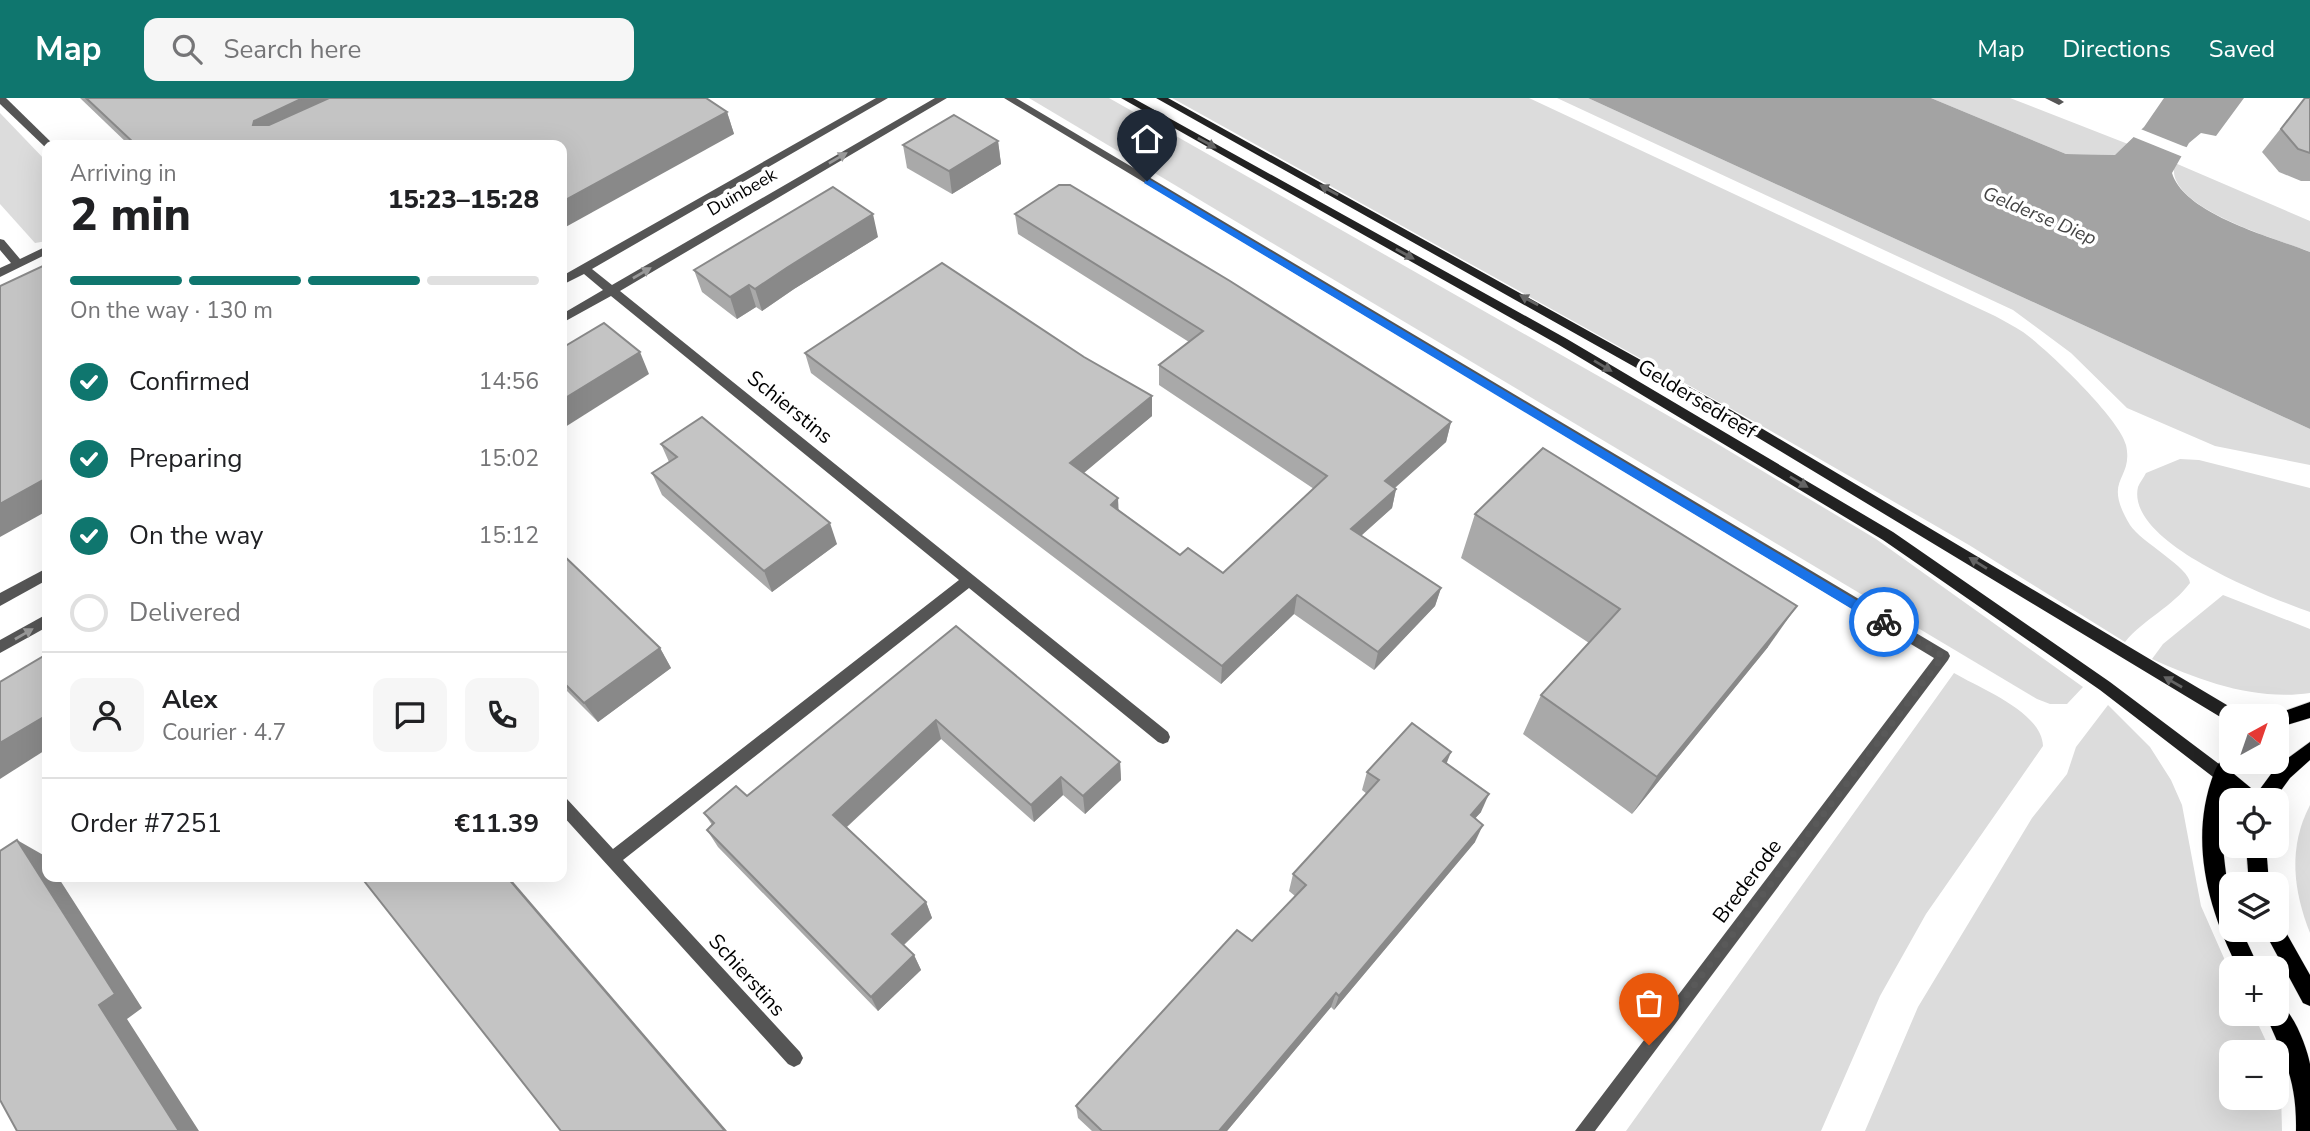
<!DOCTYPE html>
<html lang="en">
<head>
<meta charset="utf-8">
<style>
	body { margin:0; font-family:"Nunito Sans",sans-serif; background:#f6f6f6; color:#202124; height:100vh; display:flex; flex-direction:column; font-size:26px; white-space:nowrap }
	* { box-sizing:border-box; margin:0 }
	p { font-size:23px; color:#757577 }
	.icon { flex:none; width:38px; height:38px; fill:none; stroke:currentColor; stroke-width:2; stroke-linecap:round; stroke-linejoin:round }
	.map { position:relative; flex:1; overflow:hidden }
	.sheet { position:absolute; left:42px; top:42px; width:525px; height:742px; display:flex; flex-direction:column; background:#fff; border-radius:14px; box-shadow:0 7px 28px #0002 }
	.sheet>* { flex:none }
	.needle { width:46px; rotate:40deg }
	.buttons { position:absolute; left:2219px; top:606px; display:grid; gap:14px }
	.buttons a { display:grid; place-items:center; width:70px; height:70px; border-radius:14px; background:#fff; box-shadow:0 7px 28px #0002; font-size:35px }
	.pin { position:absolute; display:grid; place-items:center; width:60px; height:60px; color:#fff; margin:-72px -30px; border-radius:50% 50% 50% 0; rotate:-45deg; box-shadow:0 0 7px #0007 }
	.pin .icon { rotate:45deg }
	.courier { position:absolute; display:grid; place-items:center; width:70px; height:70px; margin:-35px; border:5px solid #1a73e8; border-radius:50%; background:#fff; color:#222; box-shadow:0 2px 9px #0007 }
	.summary em { font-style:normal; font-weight:800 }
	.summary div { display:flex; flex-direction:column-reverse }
	.summary { display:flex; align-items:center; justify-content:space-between; height:119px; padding:0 28px }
	h1 { font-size:46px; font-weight:800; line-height:52px }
	.bar { display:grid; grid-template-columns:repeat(4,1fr); gap:10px 7px; align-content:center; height:84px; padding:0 28px }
	.bar i { height:9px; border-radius:5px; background:#e0e0e0 }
	.bar .current { background:#0f766e }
	.bar p { grid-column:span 4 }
	.line { display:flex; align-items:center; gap:18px; padding:0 28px; border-top:2px solid #e0e0e0 }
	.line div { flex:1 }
	.round { display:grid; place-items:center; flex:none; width:74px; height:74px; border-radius:14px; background:#f6f6f6 }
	ol { padding:0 28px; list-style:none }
	li { display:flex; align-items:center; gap:21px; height:77px }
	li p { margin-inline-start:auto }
	li .icon { padding:7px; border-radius:50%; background:#0f766e; color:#fff; stroke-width:4 }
	li:last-child { color:#757577 }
	li i { width:38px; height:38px; border:4px solid #e0e0e0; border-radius:50% }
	header { display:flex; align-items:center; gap:42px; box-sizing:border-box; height:98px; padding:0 35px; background:#0f766e; color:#fff }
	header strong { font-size:33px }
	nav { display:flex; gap:38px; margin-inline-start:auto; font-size:24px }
	.search { width:490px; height:63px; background:#f6f6f6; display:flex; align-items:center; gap:18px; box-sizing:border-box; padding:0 24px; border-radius:14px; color:#757577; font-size:26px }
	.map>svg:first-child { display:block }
	.green { fill:#dcdcdc }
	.water { fill:#a3a3a3 }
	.pier { fill:#fff }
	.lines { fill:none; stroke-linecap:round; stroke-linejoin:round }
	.primary-casing { stroke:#dbdbdb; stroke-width:1 }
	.street { fill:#555; fill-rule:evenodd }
	.secondary { fill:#222; fill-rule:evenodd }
	.primary { fill:#000; fill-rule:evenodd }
	.wall { fill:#a9a9a9 }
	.shaded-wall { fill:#898989 }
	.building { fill:#c4c4c4; stroke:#898989; stroke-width:2 }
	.oneway { fill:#646464 }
	.oneway2 { fill:#999 }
	.route { fill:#1a73e8 }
	.done { stroke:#595959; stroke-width:7; stroke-dasharray:0 12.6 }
	.labels { text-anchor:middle; stroke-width:7; stroke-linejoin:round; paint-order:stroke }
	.far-street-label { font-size:18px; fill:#000; stroke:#fff }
	.far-water-label { font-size:19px; font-style:italic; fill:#444; stroke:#fff }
	.street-label { font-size:21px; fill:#000; stroke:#fff }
</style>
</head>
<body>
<header>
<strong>Map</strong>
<div class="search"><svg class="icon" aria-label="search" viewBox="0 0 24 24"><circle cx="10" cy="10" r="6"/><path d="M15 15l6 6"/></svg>Search here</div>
<nav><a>Map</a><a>Directions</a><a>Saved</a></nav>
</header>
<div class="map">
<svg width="2310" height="1033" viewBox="0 0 2310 1033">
	<rect width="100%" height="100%" fill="#fff"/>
	<g class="green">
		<polygon points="1029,0 1109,0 1711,342 1876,441 2083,589 2067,606 2050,606 2037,601"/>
		<path d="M 1172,0 L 1529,0 L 1995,218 C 2004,223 2014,228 2023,234 C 2047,251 2120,321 2126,347 C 2134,383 2101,379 2130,427 C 2141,444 2190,470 2190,485 C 2172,509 2144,521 2125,544 L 1969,447 L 1771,333 Z"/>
		<polygon points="1557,0 1588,0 2310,331 2310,367 2215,348 2127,310 2071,255 2013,212"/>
		<polygon points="1931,0 2010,0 2128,46 2116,57 2066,56"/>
		<polygon points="0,15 47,64 47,143 35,145 0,106"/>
		<path d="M 2175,65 L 2310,123 L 2310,154 C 2278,141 2161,109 2175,65 Z"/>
		<path d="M 2180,361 L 2199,362 L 2310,390 L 2310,514 C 2271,500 2125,445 2138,389 C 2140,384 2144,379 2146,375 Z"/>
		<path d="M 2223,497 L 2310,531 L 2310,595 C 2255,603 2201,583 2152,561 L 2163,546 Z"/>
		<path d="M 1954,575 C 1981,591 2042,614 2043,648 L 1926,816 L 1880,898 L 1821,1033 L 1626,1033 Z"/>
		<polygon points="2108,607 2150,649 2171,682 2182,707 2201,808 2231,876 2231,915 2253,915 2271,954 2231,954 2231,999 2277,999 2277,973 2281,994 2282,1033 1865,1033 1918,909 2032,720 2067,676 2076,649"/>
		<path d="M 2310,707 L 2310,835 C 2293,792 2288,749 2310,707 Z"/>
	</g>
	<path class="water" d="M 1588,0 L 1931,0 L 2066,56 L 2115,57 L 2144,29 L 2164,0 L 2244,0 L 2216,38 L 2201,35 L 2189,45 L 2172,75 C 2184,116 2272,139 2310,154 L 2310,331 Z"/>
	<polygon class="pier" points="2138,30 2183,48 2189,50 2183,59 2131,38"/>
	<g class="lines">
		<defs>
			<g id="primary">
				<polygon points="2310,604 2310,620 2277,630 2277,618 2270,618"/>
				<path d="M 2310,644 L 2310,662 L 2290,680 L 2274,702 L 2237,702 L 2227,694 C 2215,746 2231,781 2231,831 L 2241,831 L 2259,870 L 2238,870 C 2207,809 2189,740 2214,675 C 2216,669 2221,662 2224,656 L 2231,654 L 2231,663 L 2240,663 L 2234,676 L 2257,695 L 2277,668 Z"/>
				<polygon points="2246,747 2266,747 2269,786 2249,786"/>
				<polygon points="2277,823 2280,824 2310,877 2310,908 2303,905 2263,831 2277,831"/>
				<path d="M 2277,905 C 2293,911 2307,950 2310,966 C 2310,987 2310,1012 2310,1033 L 2296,1033 C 2297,982 2284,960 2265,915 L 2277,915 Z"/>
			</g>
		</defs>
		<use href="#primary" class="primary-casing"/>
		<g class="street">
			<polygon points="0,0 6,0 54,47 45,49 0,6"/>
			<polygon points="876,0 888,0 592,171 612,187 935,0 947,0 620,193 1168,634 1170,639 1168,644 1163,646 1158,644 969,490 623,762 800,954 803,960 800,966 794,969 788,966 562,717 562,699 567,701 613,751 959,482 611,198 562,225 562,216 603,192 584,176 562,187 562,178"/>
			<polygon points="1004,0 1016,0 1948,554 1950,558 1948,562 1595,1033 1575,1033 1934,560"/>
			<polygon points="2045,0 2058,0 2064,4 2059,7"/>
			<polygon points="0,141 4,142 20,161 47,148 47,156 0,179 0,170 11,165 0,152"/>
			<polygon points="47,470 47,482 0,508 0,495"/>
			<polygon points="47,516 47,529 0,555 0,542"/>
		</g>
		<g class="secondary">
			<polygon points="1121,0 1133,0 1567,241 1893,434 2110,584 2227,672 2230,677 2227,682 2222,684 2217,682 2100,592 1883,442 1559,247"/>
			<polygon points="1156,0 1168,0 1731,312 2237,613 2239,618 2231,618 2231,624 2227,623 1722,318"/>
		</g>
		<use href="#primary" class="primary"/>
	</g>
	<g class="wall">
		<polygon points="80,0 706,0 727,14 734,36 562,47 129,47"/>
		<polygon points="2305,0 2310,0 2310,83 2301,83 2279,74 2262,54"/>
		<polygon points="998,43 1001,66 952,96 907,70 903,47"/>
		<polygon points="1015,116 1451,324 1446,344 1395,390 1396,391 1392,410 1361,438 1441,490 1435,508 1374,572 1294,516 1221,586 811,275 805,255 1084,259 1152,298 1152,318 1083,375 1119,412 1180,457 1223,475 1314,391 1159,287 1159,267 1189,244 1018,136"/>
		<polygon points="878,139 794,191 762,213 756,209 737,221 702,194 694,172"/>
		<polygon points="661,346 837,446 772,494 662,397 652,375 669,364"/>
		<polygon points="1475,416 1768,549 1632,716 1523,636 1541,597 1589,545 1461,460"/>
		<polygon points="562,456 660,550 671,570 598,624 562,588"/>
		<polygon points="956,528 1120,664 1121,682 1085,716 1063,697 1034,724 941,641 847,729 926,804 932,820 904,847 914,857 921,872 878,913 718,749 707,732 712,727 704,715 747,698"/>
		<polygon points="1446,666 1481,714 1475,720 1475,744 1334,912 1331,909 1227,1033 1092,1033 1078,1020 1076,1008 1252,843 1295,798 1289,793 1293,776 1367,696 1362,692 1367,674"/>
	</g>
	<g class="shaded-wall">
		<polygon points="303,0 363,0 268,45 253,27 254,23"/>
		<polygon points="727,14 734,36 562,131 562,104"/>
		<polygon points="998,43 1001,66 952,96 949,73"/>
		<polygon points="873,116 878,139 794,191 762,213 755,191 788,169"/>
		<polygon points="749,187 756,209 737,221 730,199"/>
		<polygon points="640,254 649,276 562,331 562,302"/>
		<polygon points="1152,298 1152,318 1072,385 1070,365"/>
		<polygon points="1451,324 1446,344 1381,402 1385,383"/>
		<polygon points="47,380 47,413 0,439 0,406"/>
		<polygon points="1396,391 1392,410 1347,450 1351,431"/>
		<polygon points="1118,400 1119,420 1111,407"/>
		<polygon points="830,425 837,446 772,494 764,473"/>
		<polygon points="1441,490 1435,508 1374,572 1378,554"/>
		<polygon points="1297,497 1294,516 1221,586 1222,568"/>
		<polygon points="1797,508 1768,549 1632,716 1657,679"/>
		<polygon points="660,550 671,570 598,624 584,605"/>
		<polygon points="47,617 47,651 0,681 0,645"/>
		<polygon points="936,622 941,641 841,734 833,717"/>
		<polygon points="1451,654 1444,672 1443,663"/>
		<polygon points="1120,664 1121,682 1085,716 1083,698"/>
		<polygon points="1061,679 1063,697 1034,724 1031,707"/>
		<polygon points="1489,696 1481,714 1463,734 1471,717"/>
		<polygon points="1483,727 1475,744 1334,912 1339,898"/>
		<polygon points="17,742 45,758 47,762 47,779 58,779 142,910 127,921 199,1033 179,1033 99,907"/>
		<polygon points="507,779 509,779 727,1033 725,1033"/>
		<polygon points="926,804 932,820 899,851 892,836"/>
		<polygon points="914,857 921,872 878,913 871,899"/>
		<polygon points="1336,895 1331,909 1227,1033 1219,1033"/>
	</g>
	<g class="building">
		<polygon points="86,0 303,0 254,23 253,27 269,27 329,0 706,0 727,14 562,104 562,47 136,47"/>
		<polygon points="2305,0 2310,0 2310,55 2298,51 2281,31"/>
		<polygon points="954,17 998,43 949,73 903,47"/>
		<polygon points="1059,87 1070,87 1230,183 1451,324 1385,383 1396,391 1351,431 1441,490 1378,554 1297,497 1222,568 805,255 942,165 1084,259 1152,298 1070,365 1118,400 1111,407 1180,457 1188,450 1223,475 1327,378 1159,267 1203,233 1015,116"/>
		<polygon points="833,89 873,116 788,169 755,191 749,187 730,199 694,172"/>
		<polygon points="47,166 47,380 0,406 0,188"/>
		<polygon points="604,225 640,254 562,302 562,250"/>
		<polygon points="702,319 830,425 764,473 652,375 677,359 661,346"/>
		<polygon points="1543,350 1797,508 1657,679 1541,597 1620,511 1475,416"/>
		<polygon points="562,456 660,550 584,605 562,583"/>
		<polygon points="956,528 1120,664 1083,698 1061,679 1031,707 936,622 833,717 926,804 892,836 914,857 871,899 707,732 714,725 704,715 736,688 747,698"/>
		<polygon points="47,556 47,617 0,645 0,584"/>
		<polygon points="1412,625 1451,654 1443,663 1489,696 1471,717 1483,727 1339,898 1336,895 1219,1033 1102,1033 1076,1008 1237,832 1252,843 1306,787 1293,776 1379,682 1367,674"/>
		<polygon points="17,742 115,896 99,907 179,1033 17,1033 0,1002 0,753"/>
		<polygon points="361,779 507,779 725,1033 561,1033"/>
	</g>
	<defs><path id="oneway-solid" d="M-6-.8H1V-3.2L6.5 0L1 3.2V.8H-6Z" transform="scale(1.75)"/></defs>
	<g class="oneway">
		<use href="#oneway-solid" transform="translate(1207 45) rotate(29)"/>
		<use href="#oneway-solid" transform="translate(1329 92) rotate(-151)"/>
		<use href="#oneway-solid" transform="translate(1405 156) rotate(29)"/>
		<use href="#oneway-solid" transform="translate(1529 202) rotate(-151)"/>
		<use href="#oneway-solid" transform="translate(1603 268) rotate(31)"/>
		<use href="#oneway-solid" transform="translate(1799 384) rotate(31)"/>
		<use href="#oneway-solid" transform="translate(1978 465) rotate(-148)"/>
		<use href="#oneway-solid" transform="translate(2173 584) rotate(-150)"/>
	</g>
	<g class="oneway2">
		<use href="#oneway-solid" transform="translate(838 60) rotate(-30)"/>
		<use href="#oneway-solid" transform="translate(642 175) rotate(-30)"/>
		<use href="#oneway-solid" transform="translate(24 536) rotate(-30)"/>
	</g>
	<polygon class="route" points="1147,80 1888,521 1888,528 1880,528 1144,85"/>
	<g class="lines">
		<polyline class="done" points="1649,947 1943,558 1884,524"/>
	</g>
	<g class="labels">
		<g class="far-street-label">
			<text transform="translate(742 94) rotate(-30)" y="6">Duinbeek</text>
		</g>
		<g class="far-water-label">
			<text transform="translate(2040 117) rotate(23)" y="7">Gelderse Diep</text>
		</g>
		<g class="street-label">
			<text transform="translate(1697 301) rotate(31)" y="7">Geldersedreef</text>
			<text transform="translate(790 309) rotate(39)" y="7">Schierstins</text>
			<text transform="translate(1747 783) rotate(-53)" y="7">Brederode</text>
			<text transform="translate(747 877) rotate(48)" y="7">Schierstins</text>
		</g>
	</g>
</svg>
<div class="buttons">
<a><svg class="needle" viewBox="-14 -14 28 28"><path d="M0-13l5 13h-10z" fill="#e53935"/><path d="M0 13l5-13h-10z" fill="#757577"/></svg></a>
<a><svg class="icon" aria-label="locate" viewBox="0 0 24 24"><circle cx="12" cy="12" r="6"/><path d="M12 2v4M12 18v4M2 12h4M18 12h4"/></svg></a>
<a><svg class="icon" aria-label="layers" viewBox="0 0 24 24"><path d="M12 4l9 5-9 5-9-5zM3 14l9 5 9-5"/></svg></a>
<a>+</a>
<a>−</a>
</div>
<div class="pin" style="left:1649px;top:947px;background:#ea580c"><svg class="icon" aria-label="bag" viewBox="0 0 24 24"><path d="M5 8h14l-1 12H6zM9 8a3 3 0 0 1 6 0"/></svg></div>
<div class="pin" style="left:1147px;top:83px;background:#1f2937"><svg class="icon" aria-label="home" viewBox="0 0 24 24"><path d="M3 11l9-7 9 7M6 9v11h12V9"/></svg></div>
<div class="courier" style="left:1884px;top:524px"><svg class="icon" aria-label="bike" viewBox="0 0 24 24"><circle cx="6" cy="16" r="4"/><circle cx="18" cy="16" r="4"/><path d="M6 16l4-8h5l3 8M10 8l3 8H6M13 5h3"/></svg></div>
<section class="sheet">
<div class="summary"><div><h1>2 min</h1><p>Arriving in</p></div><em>15:23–15:28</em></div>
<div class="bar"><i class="current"></i><i class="current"></i><i class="current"></i><i></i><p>On the way · 130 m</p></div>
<ol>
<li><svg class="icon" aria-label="check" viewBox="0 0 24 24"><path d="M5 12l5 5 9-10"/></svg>Confirmed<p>14:56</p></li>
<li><svg class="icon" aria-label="check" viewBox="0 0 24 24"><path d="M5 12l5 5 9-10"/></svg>Preparing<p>15:02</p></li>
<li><svg class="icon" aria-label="check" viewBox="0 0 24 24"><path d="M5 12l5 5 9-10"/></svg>On the way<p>15:12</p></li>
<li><i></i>Delivered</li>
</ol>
<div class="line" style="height:126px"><a class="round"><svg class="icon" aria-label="person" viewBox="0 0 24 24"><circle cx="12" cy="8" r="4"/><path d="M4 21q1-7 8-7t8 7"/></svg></a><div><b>Alex</b><p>Courier · 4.7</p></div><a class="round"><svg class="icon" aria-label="chat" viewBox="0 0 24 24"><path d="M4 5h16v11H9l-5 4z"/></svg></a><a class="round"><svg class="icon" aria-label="phone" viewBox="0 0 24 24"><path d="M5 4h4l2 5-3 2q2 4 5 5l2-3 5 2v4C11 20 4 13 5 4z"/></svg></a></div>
<div class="line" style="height:91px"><div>Order #7251</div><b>€11.39</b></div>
</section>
</div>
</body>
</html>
